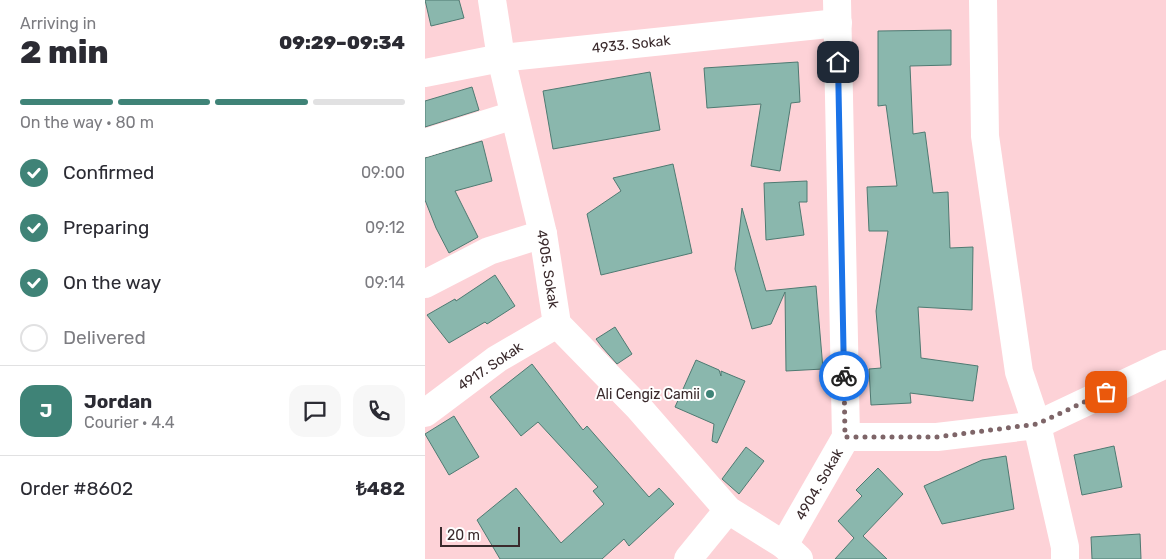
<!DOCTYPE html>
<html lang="en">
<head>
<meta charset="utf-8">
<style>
	body { margin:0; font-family:Rubik,sans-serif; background:#f7f7f7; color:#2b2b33; height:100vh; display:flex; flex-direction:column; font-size:19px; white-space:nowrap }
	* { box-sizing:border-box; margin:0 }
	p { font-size:16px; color:#7c7c81 }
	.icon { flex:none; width:28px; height:28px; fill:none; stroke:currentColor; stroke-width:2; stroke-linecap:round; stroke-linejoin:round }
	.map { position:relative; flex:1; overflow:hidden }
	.details { display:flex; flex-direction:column; background:#fff; width:425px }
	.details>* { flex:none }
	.scale { position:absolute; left:15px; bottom:12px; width:80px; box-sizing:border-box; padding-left:5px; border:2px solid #3a2a2c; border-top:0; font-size:14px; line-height:18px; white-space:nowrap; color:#3a2a2c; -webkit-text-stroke:4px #fff; paint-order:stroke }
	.pin { position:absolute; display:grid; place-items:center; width:42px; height:42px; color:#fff; margin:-21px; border-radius:10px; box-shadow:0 2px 8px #0006 }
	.courier { position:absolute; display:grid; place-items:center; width:50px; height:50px; margin:-25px; border:4px solid #1a73e8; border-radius:50%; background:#fff; color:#222; box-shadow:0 1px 6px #0007 }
	.overview em { font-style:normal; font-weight:800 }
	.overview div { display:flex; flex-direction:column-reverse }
	.overview { display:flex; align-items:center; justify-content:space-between; height:85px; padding:0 20px }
	h1 { font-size:32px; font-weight:800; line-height:38px }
	.bar { display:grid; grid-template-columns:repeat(4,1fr); gap:8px 5px; align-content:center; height:60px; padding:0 20px }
	.bar i { height:6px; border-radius:4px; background:#e1e1e2 }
	.bar .current { background:#3f8377 }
	.bar p { grid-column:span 4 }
	.line { display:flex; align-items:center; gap:12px; padding:0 20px; border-top:1px solid #e1e1e2 }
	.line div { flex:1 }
	.round { display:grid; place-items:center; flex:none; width:52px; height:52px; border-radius:15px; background:#f7f7f7 }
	ol { padding:0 20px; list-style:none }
	li { display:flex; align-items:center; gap:15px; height:55px }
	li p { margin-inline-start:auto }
	li .icon { padding:5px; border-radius:50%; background:#3f8377; color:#fff; stroke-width:4 }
	li:last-child { color:#7c7c81 }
	li i { width:28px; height:28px; border:2px solid #e1e1e2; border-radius:50% }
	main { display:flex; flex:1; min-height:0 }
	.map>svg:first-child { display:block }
	.building { fill:#8ab7ad; stroke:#4f7a72 }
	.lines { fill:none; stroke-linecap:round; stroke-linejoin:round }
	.minor { stroke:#fff; stroke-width:28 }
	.done { stroke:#7e6568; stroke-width:5; stroke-dasharray:0 9 }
	.route { stroke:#1a73e8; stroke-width:6 }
	.poi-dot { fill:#3f8377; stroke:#fff; stroke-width:2 }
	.labels { text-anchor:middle; stroke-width:4; stroke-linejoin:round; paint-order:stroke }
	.street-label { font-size:14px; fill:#3a2a2c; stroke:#fff }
	.poi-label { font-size:14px; fill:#3a2a2c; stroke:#fff; text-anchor:end }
</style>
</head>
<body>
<main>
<section class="details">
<div class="overview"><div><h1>2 min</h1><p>Arriving in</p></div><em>09:29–09:34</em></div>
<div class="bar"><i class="current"></i><i class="current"></i><i class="current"></i><i></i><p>On the way · 80 m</p></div>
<ol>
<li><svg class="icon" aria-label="check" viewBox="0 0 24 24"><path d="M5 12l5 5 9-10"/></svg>Confirmed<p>09:00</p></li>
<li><svg class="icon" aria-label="check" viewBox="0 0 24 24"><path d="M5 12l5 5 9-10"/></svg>Preparing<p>09:12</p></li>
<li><svg class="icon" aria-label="check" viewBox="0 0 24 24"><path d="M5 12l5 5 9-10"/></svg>On the way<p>09:14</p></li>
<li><i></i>Delivered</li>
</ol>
<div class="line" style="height:90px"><b class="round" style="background:#3f8377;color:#fff">J</b><div><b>Jordan</b><p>Courier · 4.4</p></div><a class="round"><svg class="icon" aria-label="chat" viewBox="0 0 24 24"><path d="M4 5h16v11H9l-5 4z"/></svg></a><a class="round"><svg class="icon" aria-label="phone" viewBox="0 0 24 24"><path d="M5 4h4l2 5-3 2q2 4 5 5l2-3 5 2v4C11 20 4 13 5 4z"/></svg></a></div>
<div class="line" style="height:65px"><div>Order #8602</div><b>₺482</b></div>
</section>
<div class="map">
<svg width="741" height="559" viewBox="0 0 741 559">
	<rect width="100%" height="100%" fill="#fdd2d7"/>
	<g class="building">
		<polygon points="0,0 34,0 39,18 6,26"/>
		<polygon points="526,30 526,65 485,66 488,134 500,132 508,193 523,192 525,248 548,247 547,310 493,307 496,358 553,366 548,401 485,393 486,403 446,405 444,369 456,368 451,311 463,231 444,231 442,187 472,186 461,105 453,106 453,31"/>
		<polygon points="373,62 375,102 366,103 355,171 326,166 336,104 282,108 279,68"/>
		<polygon points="225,72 235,130 128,149 118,91"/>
		<polygon points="47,87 54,110 0,127 0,101"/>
		<polygon points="57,141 67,181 30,191 53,237 24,253 11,228 0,200 0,158"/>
		<polygon points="248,164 267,253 176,275 162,214 196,191 188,178"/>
		<polygon points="382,181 382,202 374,202 379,235 341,240 339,183"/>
		<polygon points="317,208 341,291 391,286 398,369 361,371 360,292 346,324 327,329 310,269"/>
		<polygon points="70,275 90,306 62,324 60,322 24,343 2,315 30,299 31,301"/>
		<polygon points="190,327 207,354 192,364 177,347 171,339"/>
		<polygon points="271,360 294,370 296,376 296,371 320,381 292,443 287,441 289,424 250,407"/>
		<polygon points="107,364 158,430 162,426 224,497 234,488 249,504 204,546 199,539 177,559 75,559 52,520 91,488 136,543 179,504 168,491 173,487 113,422 96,436 65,397"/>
		<polygon points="29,416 54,457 24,475 0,434"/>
		<polygon points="689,446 697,487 657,495 649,455"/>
		<polygon points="321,447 339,461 314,494 297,479"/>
		<polygon points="581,456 589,509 517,524 499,486 557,460"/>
		<polygon points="453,468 478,494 438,536 462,559 410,559 429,538 413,521 437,496 431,490"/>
		<polygon points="715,534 716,559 667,559 666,537"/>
	</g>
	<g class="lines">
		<g class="minor">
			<polyline points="67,0 76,58 118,234 132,324 214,408 303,510 359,545 374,559"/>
			<polyline points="558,0 560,136 594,372 612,425 640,547 640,559"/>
			<polyline points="0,73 76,58 413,23"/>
			<polyline points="0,143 89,115"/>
			<polyline points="0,284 64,251 118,234"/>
			<polyline points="0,413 72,359 132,324"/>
			<polyline points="421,437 512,437 612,425 741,364"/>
			<polyline points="359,545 421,437 412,0"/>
			<polyline points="263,559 303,510"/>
		</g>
	</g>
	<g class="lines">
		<polyline class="done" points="419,376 420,437 512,437 612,424 681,392"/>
		<polyline class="route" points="413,62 419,376"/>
	</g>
	<circle class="poi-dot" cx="285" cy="394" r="5"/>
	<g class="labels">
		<g class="street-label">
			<text transform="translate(206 44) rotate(-6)" y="5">4933. Sokak</text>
			<text transform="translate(123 269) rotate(81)" y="5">4905. Sokak</text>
			<text transform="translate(65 366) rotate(-34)" y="5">4917. Sokak</text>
			<text transform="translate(394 484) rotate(-60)" y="5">4904. Sokak</text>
		</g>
		<g class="poi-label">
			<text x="275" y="399">Ali Cengiz Camii</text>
		</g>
	</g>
</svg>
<div class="scale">20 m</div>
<div class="pin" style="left:681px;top:392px;background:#ea580c"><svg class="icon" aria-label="bag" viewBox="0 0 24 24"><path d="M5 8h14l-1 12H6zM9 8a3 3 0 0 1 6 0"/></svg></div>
<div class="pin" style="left:413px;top:62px;background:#1f2937"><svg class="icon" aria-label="home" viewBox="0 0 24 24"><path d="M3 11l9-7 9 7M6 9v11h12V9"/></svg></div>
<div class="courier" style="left:419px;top:376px"><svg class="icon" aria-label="bike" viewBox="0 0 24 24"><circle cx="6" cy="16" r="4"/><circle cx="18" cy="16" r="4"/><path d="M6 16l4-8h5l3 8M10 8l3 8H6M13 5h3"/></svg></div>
</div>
</main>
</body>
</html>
